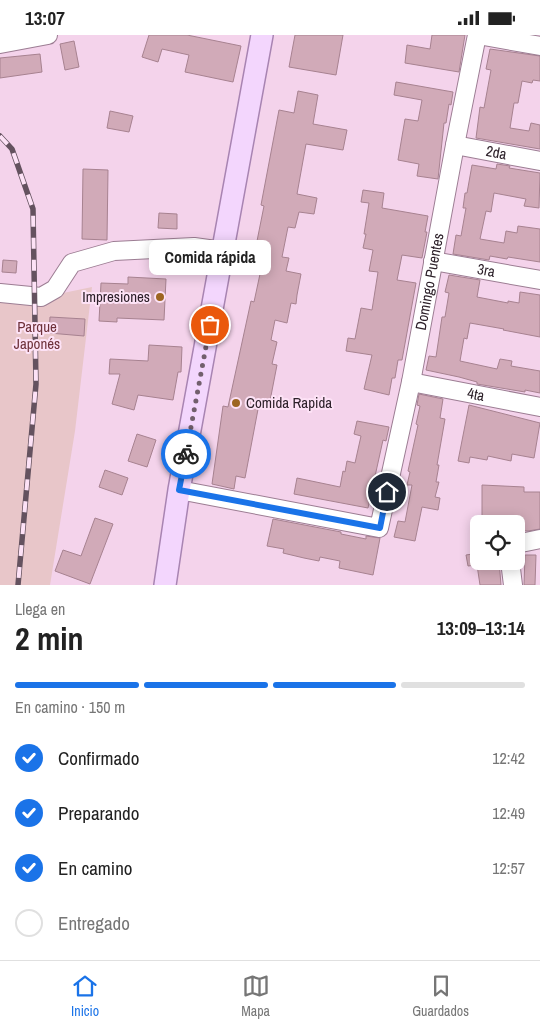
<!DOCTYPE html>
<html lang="es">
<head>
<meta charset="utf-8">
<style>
	body { margin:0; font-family:"Archivo Narrow",sans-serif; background:#f6f6f6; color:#222; height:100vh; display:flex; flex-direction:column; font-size:19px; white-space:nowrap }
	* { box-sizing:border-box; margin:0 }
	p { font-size:16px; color:#767676 }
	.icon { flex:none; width:28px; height:28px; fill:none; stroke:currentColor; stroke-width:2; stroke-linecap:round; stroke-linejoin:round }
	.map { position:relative; height:550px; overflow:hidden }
	.panel { display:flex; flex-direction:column; background:#fff; flex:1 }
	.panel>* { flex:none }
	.tools { position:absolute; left:470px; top:480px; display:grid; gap:10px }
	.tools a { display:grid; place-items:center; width:55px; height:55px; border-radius:8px; background:#fff; box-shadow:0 2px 12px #0003; font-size:25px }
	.pin { position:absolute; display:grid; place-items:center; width:42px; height:42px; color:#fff; margin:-21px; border:2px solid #fff; border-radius:50%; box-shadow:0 1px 5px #0007 }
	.courier { position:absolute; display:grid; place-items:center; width:50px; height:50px; margin:-25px; border:4px solid #1a73e8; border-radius:50%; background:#fff; color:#222; box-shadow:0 1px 6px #0007 }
	.bubble { position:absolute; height:35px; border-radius:8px; background:#fff; box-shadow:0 2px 12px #0003; font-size:16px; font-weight:700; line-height:35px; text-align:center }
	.head em { font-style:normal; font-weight:700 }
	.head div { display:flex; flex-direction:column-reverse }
	.head { display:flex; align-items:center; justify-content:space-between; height:85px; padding:0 15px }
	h1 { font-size:32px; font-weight:700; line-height:38px }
	.bar { display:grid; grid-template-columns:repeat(4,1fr); gap:8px 5px; align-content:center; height:60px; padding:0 15px }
	.bar i { height:6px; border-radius:4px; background:#e0e0e0 }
	.bar .on { background:#1a73e8 }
	.bar p { grid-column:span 4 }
	ol { padding:0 15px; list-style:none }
	li { display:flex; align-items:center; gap:15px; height:55px }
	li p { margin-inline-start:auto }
	li .icon { padding:5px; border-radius:50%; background:#1a73e8; color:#fff; stroke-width:4 }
	li:last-child { color:#767676 }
	li i { width:28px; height:28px; border:2px solid #e0e0e0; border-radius:50% }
	.status { display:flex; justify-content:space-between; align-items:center; height:35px; padding:0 25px; background:#fff; direction:ltr }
	.status svg { height:14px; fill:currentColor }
	.tabs { display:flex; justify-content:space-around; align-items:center; height:70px; border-top:1px solid #e0e0e0; background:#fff; font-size:14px; color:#767676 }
	.tabs a { display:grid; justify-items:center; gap:2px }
	.tabs .on { color:#1a73e8 }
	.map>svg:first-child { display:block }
	.green { fill:#e8c6c9 }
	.building { fill:#d1aab8; stroke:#a78290 }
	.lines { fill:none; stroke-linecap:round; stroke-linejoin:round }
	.minor-casing { stroke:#9c7d93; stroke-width:20 }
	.major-casing { stroke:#a884b2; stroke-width:24 }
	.minor { stroke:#fff; stroke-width:18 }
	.major { stroke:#f3d6fd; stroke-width:21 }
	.rail-casing { stroke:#64525f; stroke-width:5.5 }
	.rail { stroke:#fde2f6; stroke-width:4; stroke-dasharray:11; stroke-linecap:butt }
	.done { stroke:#725f6d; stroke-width:5; stroke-dasharray:0 9 }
	.route { stroke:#1a73e8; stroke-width:6 }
	.poi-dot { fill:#9d6621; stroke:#fde2f6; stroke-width:2 }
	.labels { text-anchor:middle; stroke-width:4; stroke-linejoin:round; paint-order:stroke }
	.street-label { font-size:15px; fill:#2c2029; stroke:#fde2f6 }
	.poi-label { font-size:15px; fill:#2c2029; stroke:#fde2f6; text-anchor:end }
	.park-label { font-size:15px; fill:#6e313a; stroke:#fde2f6 }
</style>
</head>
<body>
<div class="status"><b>13:07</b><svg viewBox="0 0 49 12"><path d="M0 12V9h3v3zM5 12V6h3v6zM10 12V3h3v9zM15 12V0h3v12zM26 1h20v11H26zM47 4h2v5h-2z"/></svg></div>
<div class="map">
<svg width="540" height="550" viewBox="0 0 540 550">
	<rect width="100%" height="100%" fill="#f4d3eb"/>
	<polygon class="green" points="92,252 75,396 50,550 0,550 0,259 44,262"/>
	<g class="building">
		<polygon points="149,0 187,0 241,11 233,47 185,37 189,20 162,14 158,27 142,22"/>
		<polygon points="295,0 343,0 336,40 289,32"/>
		<polygon points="432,0 465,0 459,37 405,28 407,10 430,14"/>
		<polygon points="74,6 79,32 65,35 60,9"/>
		<polygon points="490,14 540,21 540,46 533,45 532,48 522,46 518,68 514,68 510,93 529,96 531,88 540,90 540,114 476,103 480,72 484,73 491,35 486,34"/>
		<polygon points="40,19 42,37 0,43 0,23"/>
		<polygon points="396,47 453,57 451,70 449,69 446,88 444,88 438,144 417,141 419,129 398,125 405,84 418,86 422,65 394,60"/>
		<polygon points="298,56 318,60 313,89 347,95 343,115 306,109 297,159 317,163 314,179 299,177 295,193 288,192 282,222 289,223 286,236 301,239 297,260 296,269 291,268 287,288 275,285 271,305 277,307 272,329 277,330 269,371 259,369 245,443 236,441 234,454 212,449 223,371 228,372 251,266 254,267 260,239 257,239 262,213 256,211 264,171 261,170 279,75 294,78"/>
		<polygon points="110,76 133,81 129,97 107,93"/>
		<polygon points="497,129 510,131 509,133 540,138 539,173 524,171 526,164 494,158 491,177 486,176 480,204 504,208 506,196 517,198 518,191 540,194 540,227 508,222 507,224 490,221 489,225 453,219 456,200 461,201 466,173 463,173 465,158 467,158 472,130 496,134"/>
		<polygon points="83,134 108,135 107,205 82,204"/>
		<polygon points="363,155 384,158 382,173 428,181 425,197 427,197 422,223 402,220 397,245 416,248 402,325 398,325 395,343 392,343 389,360 364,354 372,320 346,316 348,303 355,304 361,273 372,275 378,237 369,236 373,215 363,213 366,199 364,199 369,168 361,167"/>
		<polygon points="159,178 177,179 177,194 158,193"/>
		<polygon points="3,225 17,226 16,238 2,237"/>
		<polygon points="449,240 480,245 477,262 508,268 508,266 519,268 520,257 540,260 540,302 503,295 504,294 470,288 467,304 464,303 460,326 497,334 500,324 512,326 511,331 540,336 540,358 525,355 525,357 477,349 477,347 459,342 426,335 429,321 436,322 442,282 445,282 449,258 445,257"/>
		<polygon points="128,242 166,244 164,285 117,283 117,287 99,286 101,248 128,249"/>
		<polygon points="50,282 85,284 84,301 49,298"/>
		<polygon points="149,310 182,312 181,337 178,337 173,365 138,360 134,375 112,369 120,339 109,339 110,324 148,326"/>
		<polygon points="419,359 443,364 440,383 445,384 437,430 439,430 436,447 439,447 435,462 440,463 438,475 422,472 415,506 394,502 398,486 405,487 412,450 407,450 410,437 408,436 418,390 416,389 420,371 417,370"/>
		<polygon points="469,370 540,388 534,423 512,419 511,426 488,421 487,425 470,422 469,428 458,426"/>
		<polygon points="357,386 389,392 386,406 383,405 368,473 294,459 297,443 340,452 343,436 345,437 347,426 355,428 361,401 354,399"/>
		<polygon points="137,399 156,405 147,432 128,426"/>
		<polygon points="105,435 128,443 122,460 99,452"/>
		<polygon points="482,450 524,452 524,457 540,457 540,494 528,496 516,495 516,489 482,489"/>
		<polygon points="95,483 113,489 90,549 55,536 63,515 81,521"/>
		<polygon points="273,484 341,497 341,499 366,504 366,501 380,503 373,540 339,533 340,526 320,522 319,526 304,523 283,518 284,514 267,511"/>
		<polygon points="479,518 479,526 499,526 501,550 480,550 477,530 468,531 466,520"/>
		<polygon points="525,520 536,520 535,550 524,550"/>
	</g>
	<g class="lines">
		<defs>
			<g id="minor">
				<polyline points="478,0 540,11"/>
				<polyline points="0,9 48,0"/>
				<path id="s1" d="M 455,110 L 540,126"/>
				<path id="s2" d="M 433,226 L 540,245"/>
				<polyline points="0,258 41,262 55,254 72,228 114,216 194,212 223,216"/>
				<path id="s3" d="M 411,347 L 540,372"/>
				<path id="s4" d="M 179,455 L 379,493 L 411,347 L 455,110 L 477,0"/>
				<polyline points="516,509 540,504"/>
				<polyline points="510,526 513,550"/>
			</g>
			<polyline id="major" points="165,550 179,455 262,0"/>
		</defs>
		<use href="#minor" class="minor-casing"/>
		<use href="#major" class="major-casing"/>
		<use href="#minor" class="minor"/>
		<use href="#major" class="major"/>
		<defs>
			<polyline id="rail" points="0,101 12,114 33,174 36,349 18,550"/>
		</defs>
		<use href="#rail" class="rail-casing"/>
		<use href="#rail" class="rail"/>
	</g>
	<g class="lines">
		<polyline class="done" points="186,419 210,290"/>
		<polyline class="route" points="186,419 179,455 380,493 387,457"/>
	</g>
	<g class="poi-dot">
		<circle cx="160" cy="262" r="5"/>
		<circle cx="236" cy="368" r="5"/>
	</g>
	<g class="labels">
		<g class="street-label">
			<text dy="5" stroke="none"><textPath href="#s1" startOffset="42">2da</textPath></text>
			<text dy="5" stroke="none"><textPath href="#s2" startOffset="54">3ra</textPath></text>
			<text dy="5" stroke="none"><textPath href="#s4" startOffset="455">Domingo Puentes</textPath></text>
			<text dy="5" stroke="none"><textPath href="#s3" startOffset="66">4ta</textPath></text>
		</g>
		<g class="poi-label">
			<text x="150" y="267">Impresiones</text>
			<text x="246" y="373" text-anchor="start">Comida Rapida</text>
		</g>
		<g class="park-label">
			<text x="37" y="297">Parque<tspan x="37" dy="17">Japonés</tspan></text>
		</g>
	</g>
</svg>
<div class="tools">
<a><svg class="icon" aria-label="locate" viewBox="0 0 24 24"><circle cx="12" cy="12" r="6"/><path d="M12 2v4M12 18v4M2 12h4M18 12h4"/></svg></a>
</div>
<div class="pin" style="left:210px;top:290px;background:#ea580c"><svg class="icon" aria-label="bag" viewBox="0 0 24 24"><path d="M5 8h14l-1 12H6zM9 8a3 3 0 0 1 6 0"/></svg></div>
<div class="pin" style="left:387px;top:457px;background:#1f2937"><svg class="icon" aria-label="home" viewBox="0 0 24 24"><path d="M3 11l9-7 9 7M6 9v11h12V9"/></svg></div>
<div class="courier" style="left:186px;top:419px"><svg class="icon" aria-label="bike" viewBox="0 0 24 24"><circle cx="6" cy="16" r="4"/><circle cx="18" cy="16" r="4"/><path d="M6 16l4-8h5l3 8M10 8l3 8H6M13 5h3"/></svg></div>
<div class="bubble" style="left:149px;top:205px;width:122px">Comida rápida</div>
</div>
<section class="panel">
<div class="head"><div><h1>2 min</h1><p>Llega en</p></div><em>13:09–13:14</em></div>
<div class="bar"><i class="on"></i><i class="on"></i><i class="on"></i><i></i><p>En camino · 150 m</p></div>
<ol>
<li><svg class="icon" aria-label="check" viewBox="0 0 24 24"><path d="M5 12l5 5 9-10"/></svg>Confirmado<p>12:42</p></li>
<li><svg class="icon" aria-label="check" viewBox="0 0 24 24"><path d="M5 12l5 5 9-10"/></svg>Preparando<p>12:49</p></li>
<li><svg class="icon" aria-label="check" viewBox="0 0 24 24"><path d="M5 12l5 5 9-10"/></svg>En camino<p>12:57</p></li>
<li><i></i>Entregado</li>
</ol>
</section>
<nav class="tabs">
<a class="on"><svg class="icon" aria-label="home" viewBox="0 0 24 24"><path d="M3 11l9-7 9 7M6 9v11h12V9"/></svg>Inicio</a>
<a><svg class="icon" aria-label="map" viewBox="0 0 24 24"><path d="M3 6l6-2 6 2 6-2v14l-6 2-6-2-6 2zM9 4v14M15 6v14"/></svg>Mapa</a>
<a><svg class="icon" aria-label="saved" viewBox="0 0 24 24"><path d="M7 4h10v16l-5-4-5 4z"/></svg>Guardados</a>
</nav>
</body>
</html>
